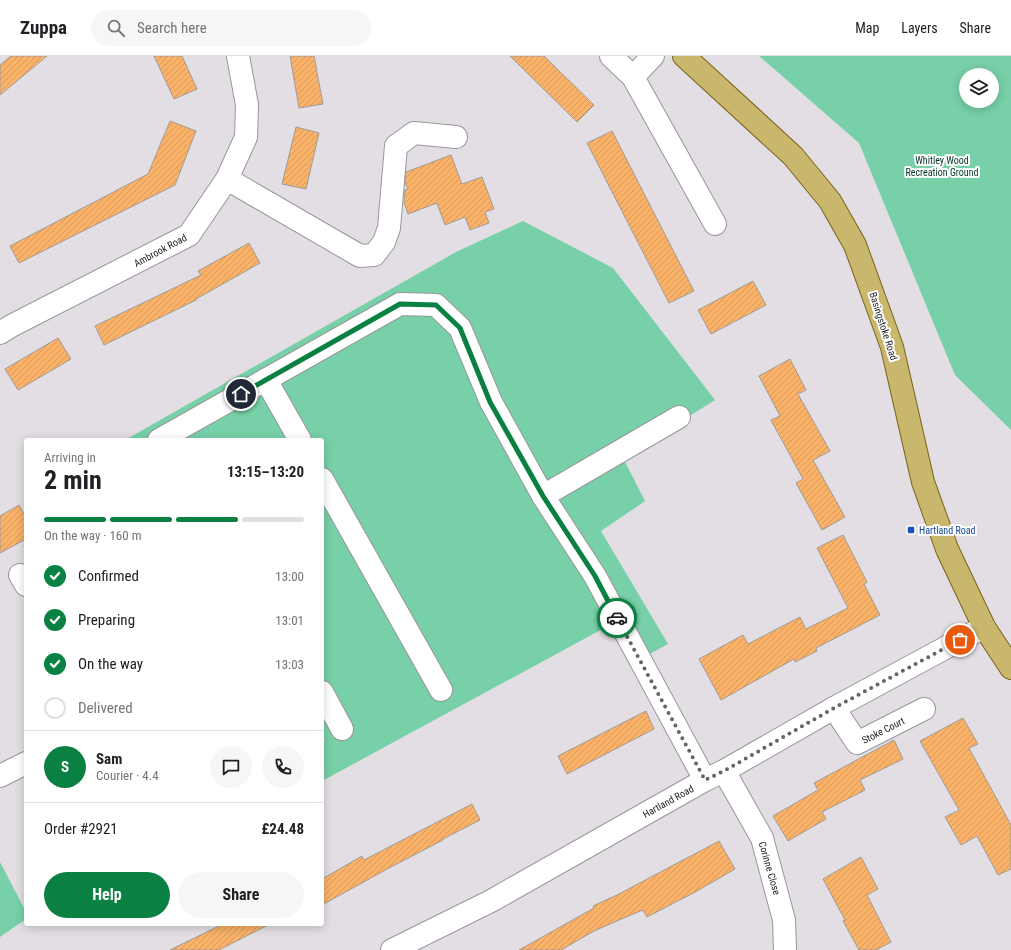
<!DOCTYPE html>
<html lang="en">
<head>
<meta charset="utf-8">
<style>
	body { margin:0; font-family:"Roboto Condensed",sans-serif; background:#f6f6f6; color:#202124; height:100vh; display:flex; flex-direction:column; font-size:15px; white-space:nowrap }
	* { box-sizing:border-box; margin:0 }
	p { font-size:13px; color:#757577 }
	.icon { flex:none; width:22px; height:22px; fill:none; stroke:currentColor; stroke-width:2; stroke-linecap:round; stroke-linejoin:round }
	.map { position:relative; flex:1; overflow:hidden }
	.details { position:absolute; left:24px; top:382px; width:300px; height:488px; display:flex; flex-direction:column; background:#fff; border-radius:4px; box-shadow:0 2px 10px #0003 }
	.details>* { flex:none }
	.controls { position:absolute; left:959px; top:12px; display:grid; gap:8px }
	.controls a { display:grid; place-items:center; width:40px; height:40px; border-radius:50%; background:#fff; box-shadow:0 2px 10px #0003; font-size:20px }
	.pin { position:absolute; display:grid; place-items:center; width:34px; height:34px; color:#fff; margin:-17px; border:2px solid #fff; border-radius:50%; box-shadow:0 1px 4px #0007 }
	.courier { position:absolute; display:grid; place-items:center; width:40px; height:40px; margin:-20px; border:3px solid #0b8043; border-radius:50%; background:#fff; color:#222; box-shadow:0 1px 5px #0007 }
	.summary em { font-style:normal; font-weight:700 }
	.summary div { display:flex; flex-direction:column-reverse }
	.summary { display:flex; align-items:center; justify-content:space-between; height:68px; padding:0 20px }
	h1 { font-size:26px; font-weight:700; line-height:30px }
	.bar { display:grid; grid-template-columns:repeat(4,1fr); gap:6px 4px; align-content:center; height:48px; padding:0 20px }
	.bar i { height:5px; border-radius:3px; background:#e0e0e0 }
	.bar .selected { background:#0b8043 }
	.bar p { grid-column:span 4 }
	.line { display:flex; align-items:center; gap:10px; padding:0 20px; border-top:1px solid #e0e0e0 }
	.line div { flex:1 }
	.round { display:grid; place-items:center; flex:none; width:42px; height:42px; border-radius:21px; background:#f6f6f6 }
	ol { padding:0 20px; list-style:none }
	li { display:flex; align-items:center; gap:12px; height:44px }
	li p { margin-inline-start:auto }
	li .icon { padding:4px; border-radius:50%; background:#0b8043; color:#fff; stroke-width:4 }
	li:last-child { color:#757577 }
	li i { width:22px; height:22px; border:2px solid #e0e0e0; border-radius:50% }
	.cta { display:flex; gap:8px; margin-top:auto; padding:8px 20px }
	.cta a { flex:1; height:46px; border-radius:24px; background:#0b8043; color:#fff; font-size:16px; font-weight:700; line-height:46px; text-align:center }
	.cta a+a { background:#f6f6f6; color:#202124 }
	header { display:flex; align-items:center; gap:24px; box-sizing:border-box; height:56px; padding:0 20px; background:#fff; border-bottom:1px solid #e0e0e0 }
	header strong { font-size:19px }
	nav { display:flex; gap:22px; margin-inline-start:auto; font-size:14px }
	.search { width:280px; height:36px; background:#f6f6f6; display:flex; align-items:center; gap:10px; box-sizing:border-box; padding:0 14px; border-radius:22px; color:#757577; font-size:15px }
	.map>svg:first-child { display:block }
	.green { fill:#77d0a7; fill-rule:evenodd }
	.building { fill:url(#building-hatch); stroke:#a09b97 }
	.lines { fill:none; stroke-linecap:round; stroke-linejoin:round }
	.minor-casing { stroke:#99969b; stroke-width:24 }
	.major-casing { stroke:#796416; stroke-width:24 }
	.minor { stroke:#fff; stroke-width:22 }
	.major { stroke:#cab76e; stroke-width:22 }
	.done { stroke:#666467; stroke-width:4; stroke-dasharray:0 7.2 }
	.route { stroke:#0b8043; stroke-width:5 }
	.transit-dot { fill:#1a4fb4; stroke:#fff; stroke-width:1.5 }
	.labels { text-anchor:middle; stroke-width:4; stroke-linejoin:round; paint-order:stroke }
	.park-label { font-size:10px; fill:#033523; stroke:#fff }
	.street-label { font-size:10px; fill:#232224; stroke:#fff }
	.transit-label { font-size:10px; fill:#164399; stroke:#fff; text-anchor:start }
</style>
</head>
<body>
<header>
<strong>Zuppa</strong>
<div class="search"><svg class="icon" aria-label="search" viewBox="0 0 24 24"><circle cx="10" cy="10" r="6"/><path d="M15 15l6 6"/></svg>Search here</div>
<nav><a>Map</a><a>Layers</a><a>Share</a></nav>
</header>
<div class="map">
<svg width="1011" height="894" viewBox="0 0 1011 894">
	<defs>
		<pattern id="building-hatch" width="6" height="6" patternUnits="userSpaceOnUse"><rect width="6" height="6" fill="#fab268"/><path d="M-1 1l2-2M0 6l6-6M5 7l2-2" fill="none" stroke="#d6995a"/></pattern>
	</defs>
	<rect width="100%" height="100%" fill="#e2dee4"/>
	<g class="green">
		<path d="M 759,0 L 1011,0 L 1011,374 L 955,319 L 859,87 ZM 966,19 L 992,19 L 992,45 L 966,45 Z"/>
		<polygon points="523,165 613,212 715,344 623,402 645,445 601,475 668,588 633,607 608,570 322,725 322,384 125,384 456,196"/>
		<polygon points="0,806 26,856 26,863 0,881"/>
	</g>
	<g class="building">
		<polygon points="11,0 47,0 0,39 0,9"/>
		<polygon points="154,0 182,0 197,33 174,43"/>
		<polygon points="290,0 314,0 323,48 299,52"/>
		<polygon points="510,0 544,0 594,49 577,66"/>
		<polygon points="170,65 196,75 175,129 19,207 10,190 148,118"/>
		<polygon points="296,71 319,77 306,133 282,128"/>
		<polygon points="612,75 694,235 669,247 587,87"/>
		<polygon points="451,99 462,128 482,121 494,153 485,156 489,167 470,174 465,161 445,169 437,147 408,158 404,146 405,134 408,133 405,127 406,116"/>
		<polygon points="249,187 260,207 196,243 196,244 104,289 95,270 201,219 198,215"/>
		<polygon points="753,225 766,249 711,278 698,254"/>
		<polygon points="58,282 71,303 18,334 5,313"/>
		<polygon points="790,303 806,334 798,338 830,395 813,404 845,461 822,474 796,427 803,423 771,364 780,360 759,320"/>
		<polygon points="19,449 26,462 26,483 0,497 0,460"/>
		<polygon points="843,479 867,526 864,528 880,559 816,592 817,595 795,606 794,603 721,644 699,603 743,579 748,588 800,561 806,573 848,552 817,492"/>
		<polygon points="646,655 654,673 567,718 558,700"/>
		<polygon points="963,662 978,688 969,692 1011,769 1011,813 998,819 977,780 961,789 945,761 959,754 920,685"/>
		<polygon points="894,684 903,703 860,724 865,734 822,756 826,763 788,785 773,760 818,734 814,727"/>
		<polygon points="472,748 480,764 443,783 443,784 389,812 322,849 322,823 362,800 364,804"/>
		<polygon points="719,785 735,813 697,835 647,861 643,854 619,864 594,875 561,894 519,894 594,852 593,850 617,839"/>
		<polygon points="861,801 878,833 867,839 891,886 876,894 859,894 843,865 845,864 823,823"/>
		<polygon points="223,868 270,868 219,894 170,894"/>
	</g>
	<g class="lines">
		<defs>
			<g id="minor">
				<polyline points="611,0 633,21 715,168"/>
				<polyline points="633,21 653,0"/>
				<polyline points="227,123 360,200 374,199 384,186 389,172 396,90 414,77 456,81"/>
				<polyline points="0,277 13,269 189,179 227,123 246,81 247,49 238,0"/>
				<polyline points="266,324 300,384"/>
				<polyline points="159,384 400,248 436,249 460,272 491,346 543,440 595,520 705,724"/>
				<polyline points="322,423 441,634"/>
				<polyline points="543,440 679,361"/>
				<polyline points="20,519 26,529"/>
				<polyline points="322,636 342,673"/>
				<polyline points="834,652 857,687 924,653"/>
				<polyline points="724,715 762,782 784,864 785,894"/>
				<polyline points="0,720 26,707"/>
				<polyline points="392,894 491,845 705,724 724,715 834,652 984,571"/>
			</g>
			<polyline id="major" points="684,0 793,100 830,145 855,189 892,291 923,426 947,493 984,571 1011,612"/>
		</defs>
		<use href="#minor" class="minor-casing"/>
		<use href="#major" class="major-casing"/>
		<use href="#minor" class="minor"/>
		<use href="#major" class="major"/>
	</g>
	<g class="lines">
		<polyline class="done" points="617,562 705,724 724,715 834,652 960,584"/>
		<polyline class="route" points="241,338 400,248 436,249 460,272 490,346 543,440 595,520 617,562"/>
	</g>
	<rect class="transit-dot" x="907" y="470" width="8" height="8" rx="2"/>
	<g class="labels">
		<g class="park-label">
			<text x="942" y="108">Whitley Wood<tspan x="942" dy="12">Recreation Ground</tspan></text>
		</g>
		<g class="street-label">
			<text transform="translate(160 194) rotate(-28)" y="4">Ambrook Road</text>
			<text transform="translate(884 270) rotate(72)" y="4">Basingstoke Road</text>
			<text transform="translate(883 674) rotate(-27)" y="4">Stoke Court</text>
			<text transform="translate(668 745) rotate(-29)" y="4">Hartland Road</text>
			<text transform="translate(770 812) rotate(74)" y="4">Corinne Close</text>
		</g>
		<g class="transit-label">
			<text x="919" y="478">Hartland Road</text>
		</g>
	</g>
</svg>
<div class="controls">
<a><svg class="icon" aria-label="layers" viewBox="0 0 24 24"><path d="M12 4l9 5-9 5-9-5zM3 14l9 5 9-5"/></svg></a>
</div>
<div class="pin" style="left:960px;top:584px;background:#ea580c"><svg class="icon" aria-label="bag" viewBox="0 0 24 24"><path d="M5 8h14l-1 12H6zM9 8a3 3 0 0 1 6 0"/></svg></div>
<div class="pin" style="left:241px;top:338px;background:#1f2937"><svg class="icon" aria-label="home" viewBox="0 0 24 24"><path d="M3 11l9-7 9 7M6 9v11h12V9"/></svg></div>
<div class="courier" style="left:617px;top:562px"><svg class="icon" aria-label="car" viewBox="0 0 24 24"><path d="M5 17H2v-5l4-1 3-4h7l3 4 3 1v5h-3M9 17h6M6 11h13"/><circle cx="7" cy="17" r="2"/><circle cx="17" cy="17" r="2"/></svg></div>
<section class="details">
<div class="summary"><div><h1>2 min</h1><p>Arriving in</p></div><em>13:15–13:20</em></div>
<div class="bar"><i class="selected"></i><i class="selected"></i><i class="selected"></i><i></i><p>On the way · 160 m</p></div>
<ol>
<li><svg class="icon" aria-label="check" viewBox="0 0 24 24"><path d="M5 12l5 5 9-10"/></svg>Confirmed<p>13:00</p></li>
<li><svg class="icon" aria-label="check" viewBox="0 0 24 24"><path d="M5 12l5 5 9-10"/></svg>Preparing<p>13:01</p></li>
<li><svg class="icon" aria-label="check" viewBox="0 0 24 24"><path d="M5 12l5 5 9-10"/></svg>On the way<p>13:03</p></li>
<li><i></i>Delivered</li>
</ol>
<div class="line" style="height:72px"><b class="round" style="background:#0b8043;color:#fff">S</b><div><b>Sam</b><p>Courier · 4.4</p></div><a class="round"><svg class="icon" aria-label="chat" viewBox="0 0 24 24"><path d="M4 5h16v11H9l-5 4z"/></svg></a><a class="round"><svg class="icon" aria-label="phone" viewBox="0 0 24 24"><path d="M5 4h4l2 5-3 2q2 4 5 5l2-3 5 2v4C11 20 4 13 5 4z"/></svg></a></div>
<div class="line" style="height:52px"><div>Order #2921</div><b>£24.48</b></div>
<div class="cta"><a>Help</a><a>Share</a></div>
</section>
</div>
</body>
</html>
